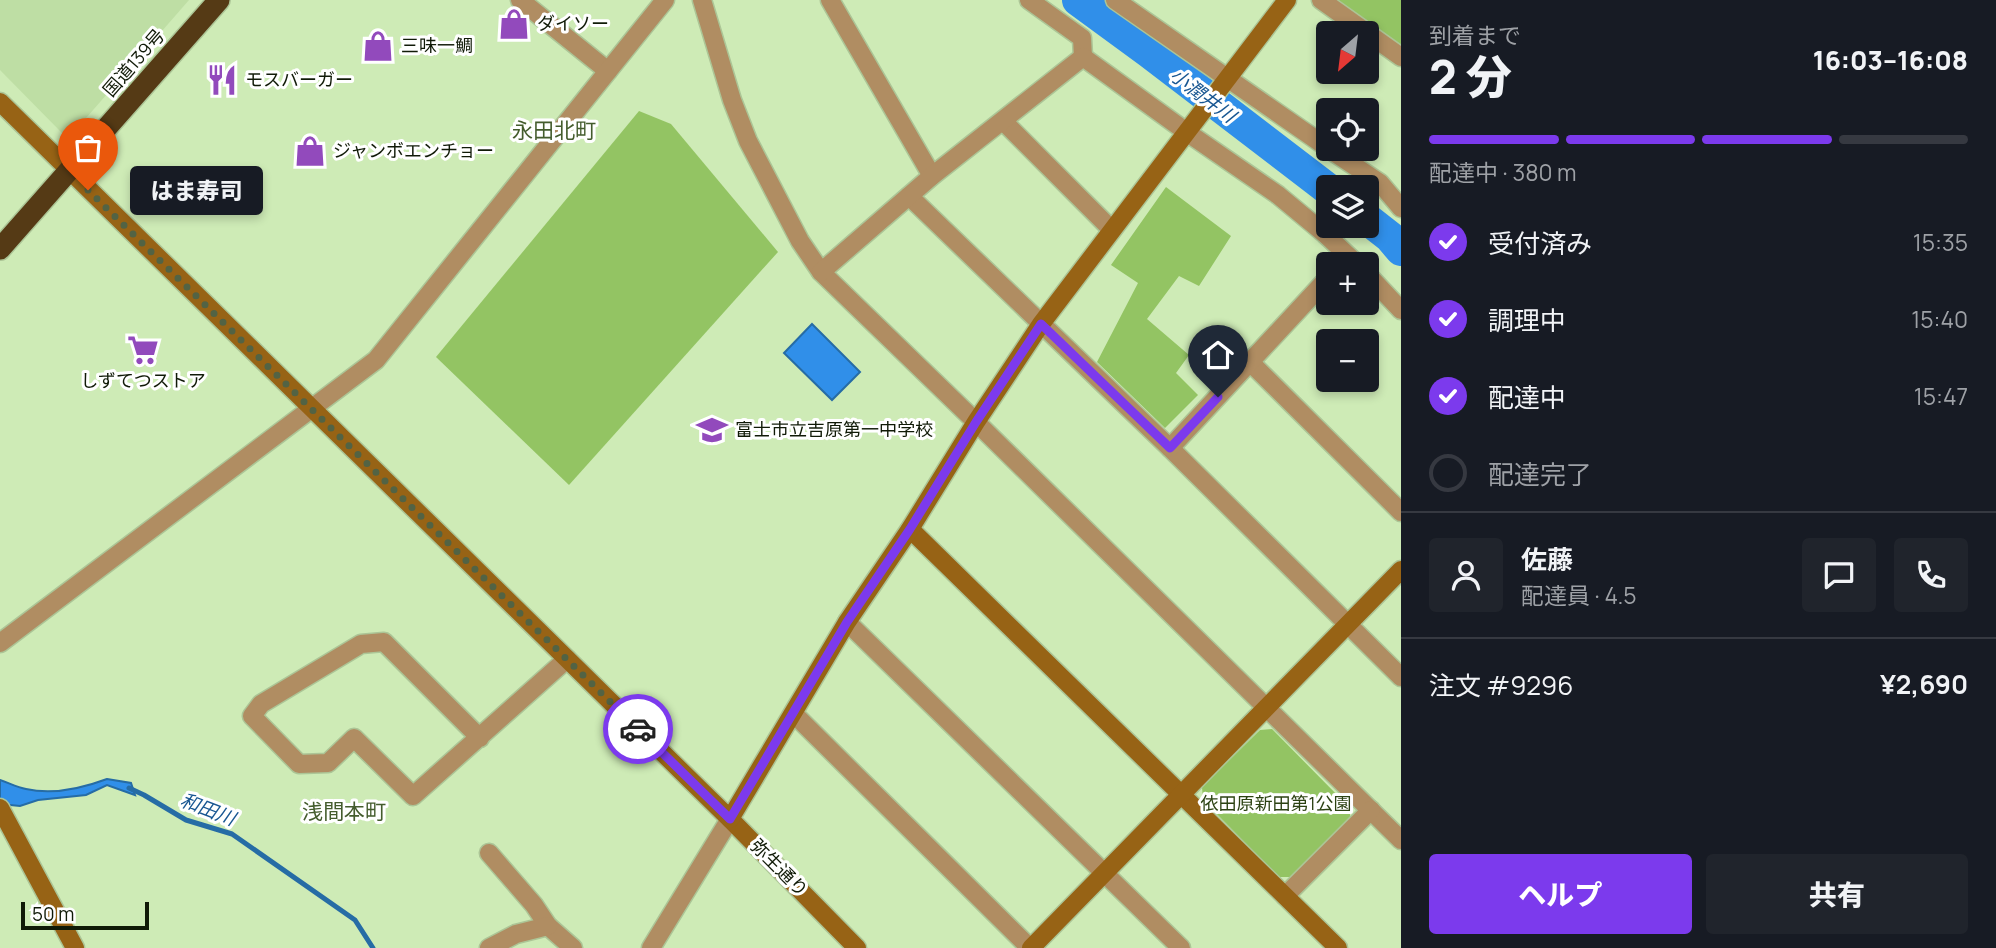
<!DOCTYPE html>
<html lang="ja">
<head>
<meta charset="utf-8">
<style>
	body { margin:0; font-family:Manrope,"Noto Sans JP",sans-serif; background:#20242c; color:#f1f3f6; height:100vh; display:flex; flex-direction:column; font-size:26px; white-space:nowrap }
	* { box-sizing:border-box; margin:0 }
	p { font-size:23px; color:#9ea1a6 }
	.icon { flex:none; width:38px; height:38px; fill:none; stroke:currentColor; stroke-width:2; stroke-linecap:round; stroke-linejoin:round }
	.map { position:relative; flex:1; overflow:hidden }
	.panel { display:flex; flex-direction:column; background:#171b24; width:595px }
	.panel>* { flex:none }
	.needle { width:46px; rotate:208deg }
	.buttons { position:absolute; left:1316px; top:21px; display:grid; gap:14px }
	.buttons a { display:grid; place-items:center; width:63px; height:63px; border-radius:7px; background:#171b24; box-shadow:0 4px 10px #0003; font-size:35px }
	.scale { position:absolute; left:21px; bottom:18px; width:128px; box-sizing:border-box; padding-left:7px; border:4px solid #101a07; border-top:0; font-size:19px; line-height:24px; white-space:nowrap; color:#101a07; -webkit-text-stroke:5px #fff; paint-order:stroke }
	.pin { position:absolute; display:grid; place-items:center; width:60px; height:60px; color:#fff; margin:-72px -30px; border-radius:50% 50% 50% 0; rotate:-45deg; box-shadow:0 0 7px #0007 }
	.pin .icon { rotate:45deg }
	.courier { position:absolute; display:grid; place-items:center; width:70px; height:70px; margin:-35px; border:5px solid #7c3aed; border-radius:50%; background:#fff; color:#222; box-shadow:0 2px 9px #0007 }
	.bubble { position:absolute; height:49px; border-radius:7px; background:#171b24; box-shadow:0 4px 10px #0003; font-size:23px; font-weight:800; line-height:49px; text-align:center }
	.headline em { font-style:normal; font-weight:800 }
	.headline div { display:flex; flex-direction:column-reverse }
	.headline { display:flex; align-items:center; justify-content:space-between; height:119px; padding:0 28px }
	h1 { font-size:46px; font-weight:800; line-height:52px }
	.bar { display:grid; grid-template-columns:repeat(4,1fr); gap:10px 7px; align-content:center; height:84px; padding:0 28px }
	.bar i { height:9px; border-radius:5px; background:#363941 }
	.bar .selected { background:#7c3aed }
	.bar p { grid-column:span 4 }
	.line { display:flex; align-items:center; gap:18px; padding:0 28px; border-top:2px solid #363941 }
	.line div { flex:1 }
	.round { display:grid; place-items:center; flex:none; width:74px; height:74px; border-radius:7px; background:#20242c }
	ol { padding:0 28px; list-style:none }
	li { display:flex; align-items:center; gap:21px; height:77px }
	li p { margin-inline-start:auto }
	li .icon { padding:7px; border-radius:50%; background:#7c3aed; color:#fff; stroke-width:4 }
	li:last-child { color:#9ea1a6 }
	li i { width:38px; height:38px; border:4px solid #363941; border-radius:50% }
	.primary-button { display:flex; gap:14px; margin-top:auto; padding:14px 28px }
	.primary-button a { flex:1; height:80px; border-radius:7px; background:#7c3aed; color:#fff; font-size:28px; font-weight:800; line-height:80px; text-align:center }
	.primary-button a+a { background:#20242c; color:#f1f3f6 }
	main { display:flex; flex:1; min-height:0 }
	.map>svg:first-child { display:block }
	.built { fill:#bedea4 }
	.green { fill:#93c463 }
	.water { fill:#308fe9; stroke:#266ca5; stroke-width:2 }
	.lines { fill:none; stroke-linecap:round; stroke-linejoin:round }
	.stream { stroke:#266ca5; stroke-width:5 }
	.river { stroke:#308fe9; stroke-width:32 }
	.street-casing { stroke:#acc596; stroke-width:21 }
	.secondary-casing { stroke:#acc596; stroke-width:21 }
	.highway-casing { stroke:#acc596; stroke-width:24 }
	.street { stroke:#b08d62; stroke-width:18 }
	.secondary { stroke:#976315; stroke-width:18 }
	.highway { stroke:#553a15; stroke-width:21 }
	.done { stroke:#526344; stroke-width:7; stroke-dasharray:0 12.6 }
	.route { stroke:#7c3aed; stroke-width:9 }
	.labels { text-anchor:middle; stroke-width:6; stroke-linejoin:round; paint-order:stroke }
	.poi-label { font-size:18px; fill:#101a07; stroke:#fff; text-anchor:start }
	.street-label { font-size:18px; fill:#101a07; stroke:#fff }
	.park-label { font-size:18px; fill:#2c4213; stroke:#fff }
	.water-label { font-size:19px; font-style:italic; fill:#195792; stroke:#fff }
	.quarter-label { font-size:21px; fill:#445c2d; stroke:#fff }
</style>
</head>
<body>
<main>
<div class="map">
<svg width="1401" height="948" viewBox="0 0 1401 948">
	<rect width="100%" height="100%" fill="#ceebb6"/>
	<polygon class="built" points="0,0 189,0 73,133 62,133 0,70"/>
	<g class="green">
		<polygon points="1333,0 1401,0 1401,45 1393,46"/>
		<polygon points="639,111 671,124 778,252 569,485 436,357"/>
		<polygon points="1166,187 1231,236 1199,286 1179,276 1147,319 1189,355 1176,373 1198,395 1165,428 1097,362 1138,283 1111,265"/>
		<polygon points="1272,729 1350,808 1350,819 1291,877 1279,877 1203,800 1202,787 1260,730"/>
	</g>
	<g class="water">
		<polygon points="812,324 860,372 832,400 784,353"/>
		<path d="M 107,779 L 131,783 L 135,795 L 107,785 L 86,795 L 38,800 L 20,806 L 0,804 L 0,780 C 9,783 17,787 26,789 C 52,795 83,788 107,779 Z"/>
	</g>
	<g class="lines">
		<polyline class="stream" points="129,788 144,795 186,820 232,834 355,920 373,948"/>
		<g class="river">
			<polyline points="1078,0 1149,52 1328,189"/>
			<polyline points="1367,219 1390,237 1401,250"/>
		</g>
		<defs>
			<g id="street">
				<polyline points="520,0 608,71"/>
				<polyline points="702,0 732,100 748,141 800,241 821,272 976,422 1401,840"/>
				<polyline points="830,0 932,176"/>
				<polyline points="1029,0 1082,38 1083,57"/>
				<polyline points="1115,0 1328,148"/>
				<polyline points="1321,0 1401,57"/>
				<polyline points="1003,121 1112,230"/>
				<polyline points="1329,149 1380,183 1401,208"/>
				<polyline points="909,196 1170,448 1401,677"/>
				<polyline points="821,272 932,176 1083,57 1188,133 1278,195 1325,234 1357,264"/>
				<polyline points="1367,274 1401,310"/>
				<polyline points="1251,363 1401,512"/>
				<polyline points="1170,448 1328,278"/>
				<polyline points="847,622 1181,948"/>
				<polyline points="0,643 376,360 665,0"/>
				<polyline points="794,714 1030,948"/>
				<polyline points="480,738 384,642 361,644 261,704 252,716 299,764 328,763 354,738 413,796 567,659"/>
				<polyline points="489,853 534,905 548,926 573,948"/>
				<polyline points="1285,896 1371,810"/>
				<polyline points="489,948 516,934 548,926"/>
				<polyline points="651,948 730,819"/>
			</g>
			<g id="secondary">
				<polyline points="0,102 730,819 857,948"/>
				<polyline points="910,529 1338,948"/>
				<polyline points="0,808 75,948"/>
				<polyline points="730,819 847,622 910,529 976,422 1041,324 1287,0"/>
				<polyline points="1031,948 1401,570"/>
			</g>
			<polyline id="highway" points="0,249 219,0"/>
		</defs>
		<use href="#street" class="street-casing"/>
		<use href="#secondary" class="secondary-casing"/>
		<use href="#highway" class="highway-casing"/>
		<use href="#street" class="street"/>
		<use href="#secondary" class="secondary"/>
		<use href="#highway" class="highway"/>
	</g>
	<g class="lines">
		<polyline class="done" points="88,190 638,729"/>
		<polyline class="route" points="638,729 730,819 847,622 910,529 976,422 1041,324 1170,448 1218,397"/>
	</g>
	<defs>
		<symbol id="shop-bare" viewBox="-9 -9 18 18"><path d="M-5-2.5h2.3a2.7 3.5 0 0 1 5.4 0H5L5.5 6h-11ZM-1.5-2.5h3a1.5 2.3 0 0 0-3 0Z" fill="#924abc" stroke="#fff" stroke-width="2.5" paint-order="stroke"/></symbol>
		<symbol id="restaurant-bare" viewBox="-9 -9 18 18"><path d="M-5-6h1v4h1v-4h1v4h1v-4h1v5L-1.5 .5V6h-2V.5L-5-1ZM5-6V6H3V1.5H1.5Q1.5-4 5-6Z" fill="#924abc" stroke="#fff" stroke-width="2.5" paint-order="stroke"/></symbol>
		<symbol id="supermarket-bare" viewBox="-9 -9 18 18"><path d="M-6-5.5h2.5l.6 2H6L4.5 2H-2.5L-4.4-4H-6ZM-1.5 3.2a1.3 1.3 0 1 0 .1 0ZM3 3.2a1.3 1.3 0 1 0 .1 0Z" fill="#924abc" stroke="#fff" stroke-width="2.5" paint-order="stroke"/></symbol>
		<symbol id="school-bare" viewBox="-9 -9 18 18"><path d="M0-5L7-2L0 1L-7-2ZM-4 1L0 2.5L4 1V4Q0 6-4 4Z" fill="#924abc" stroke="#fff" stroke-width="2.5" paint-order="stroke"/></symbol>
	</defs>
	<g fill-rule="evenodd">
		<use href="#shop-bare" x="492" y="2" width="44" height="44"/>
		<use href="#shop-bare" x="356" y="24" width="44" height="44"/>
		<use href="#restaurant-bare" x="200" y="58" width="44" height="44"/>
		<use href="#shop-bare" x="288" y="129" width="44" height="44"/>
		<use href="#supermarket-bare" x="121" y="328" width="44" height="44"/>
		<use href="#school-bare" x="690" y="408" width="44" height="44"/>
	</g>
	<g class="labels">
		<g class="poi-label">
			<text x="537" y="30">ダイソー</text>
			<text x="401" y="52">三味一鯛</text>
			<text x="245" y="86">モスバーガー</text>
			<text x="333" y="157">ジャンボエンチョー</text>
			<text x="143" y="387" text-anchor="middle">しずてつストア</text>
			<text x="735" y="436">富士市立吉原第一中学校</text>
		</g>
		<g class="street-label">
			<text transform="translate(134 63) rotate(-49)" y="6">国道139号</text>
			<text transform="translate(779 868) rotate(45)" y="6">弥生通り</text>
		</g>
		<g class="park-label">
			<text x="1276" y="810">依田原新田第1公園</text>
		</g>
		<g class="water-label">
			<text transform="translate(1203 95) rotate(37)" y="7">小潤井川</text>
			<text transform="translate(208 809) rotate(21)" y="7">和田川</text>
		</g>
		<g class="quarter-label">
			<text x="554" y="138">永田北町</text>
			<text x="344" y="819">浅間本町</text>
		</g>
	</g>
</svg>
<div class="buttons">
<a><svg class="needle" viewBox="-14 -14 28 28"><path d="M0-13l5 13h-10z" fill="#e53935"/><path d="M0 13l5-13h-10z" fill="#9ea1a6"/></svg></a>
<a><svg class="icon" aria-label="locate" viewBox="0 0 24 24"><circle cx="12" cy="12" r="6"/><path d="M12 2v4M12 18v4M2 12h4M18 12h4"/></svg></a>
<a><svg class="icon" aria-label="layers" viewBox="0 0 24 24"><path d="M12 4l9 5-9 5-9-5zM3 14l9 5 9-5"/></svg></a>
<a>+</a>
<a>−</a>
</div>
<div class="scale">50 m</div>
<div class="pin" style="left:88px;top:190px;background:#ea580c"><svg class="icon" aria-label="bag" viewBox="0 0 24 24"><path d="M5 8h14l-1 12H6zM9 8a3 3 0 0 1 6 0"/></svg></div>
<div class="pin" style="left:1218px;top:397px;background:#1f2937"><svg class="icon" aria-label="home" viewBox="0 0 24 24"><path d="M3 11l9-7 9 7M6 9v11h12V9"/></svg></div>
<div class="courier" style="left:638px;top:729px"><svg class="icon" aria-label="car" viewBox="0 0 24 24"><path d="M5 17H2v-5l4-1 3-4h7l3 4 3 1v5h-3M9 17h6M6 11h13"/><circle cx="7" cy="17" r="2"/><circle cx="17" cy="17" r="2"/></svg></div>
<div class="bubble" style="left:130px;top:166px;width:133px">はま寿司</div>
</div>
<section class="panel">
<div class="headline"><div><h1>2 分</h1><p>到着まで</p></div><em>16:03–16:08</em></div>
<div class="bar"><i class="selected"></i><i class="selected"></i><i class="selected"></i><i></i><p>配達中 · 380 m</p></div>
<ol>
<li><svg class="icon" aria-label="check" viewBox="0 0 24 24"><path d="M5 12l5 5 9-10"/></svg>受付済み<p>15:35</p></li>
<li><svg class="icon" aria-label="check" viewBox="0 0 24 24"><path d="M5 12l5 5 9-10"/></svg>調理中<p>15:40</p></li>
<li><svg class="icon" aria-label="check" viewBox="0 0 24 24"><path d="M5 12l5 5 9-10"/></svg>配達中<p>15:47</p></li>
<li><i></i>配達完了</li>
</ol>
<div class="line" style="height:126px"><a class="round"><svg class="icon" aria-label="person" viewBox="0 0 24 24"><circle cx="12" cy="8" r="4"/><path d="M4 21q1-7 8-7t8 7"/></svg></a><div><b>佐藤</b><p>配達員 · 4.5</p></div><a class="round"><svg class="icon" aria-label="chat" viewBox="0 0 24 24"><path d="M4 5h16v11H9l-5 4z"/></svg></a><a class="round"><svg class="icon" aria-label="phone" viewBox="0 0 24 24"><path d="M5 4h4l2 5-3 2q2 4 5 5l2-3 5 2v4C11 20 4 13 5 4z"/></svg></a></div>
<div class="line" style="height:91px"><div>注文 #9296</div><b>¥2,690</b></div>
<div class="primary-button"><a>ヘルプ</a><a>共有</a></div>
</section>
</main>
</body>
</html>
